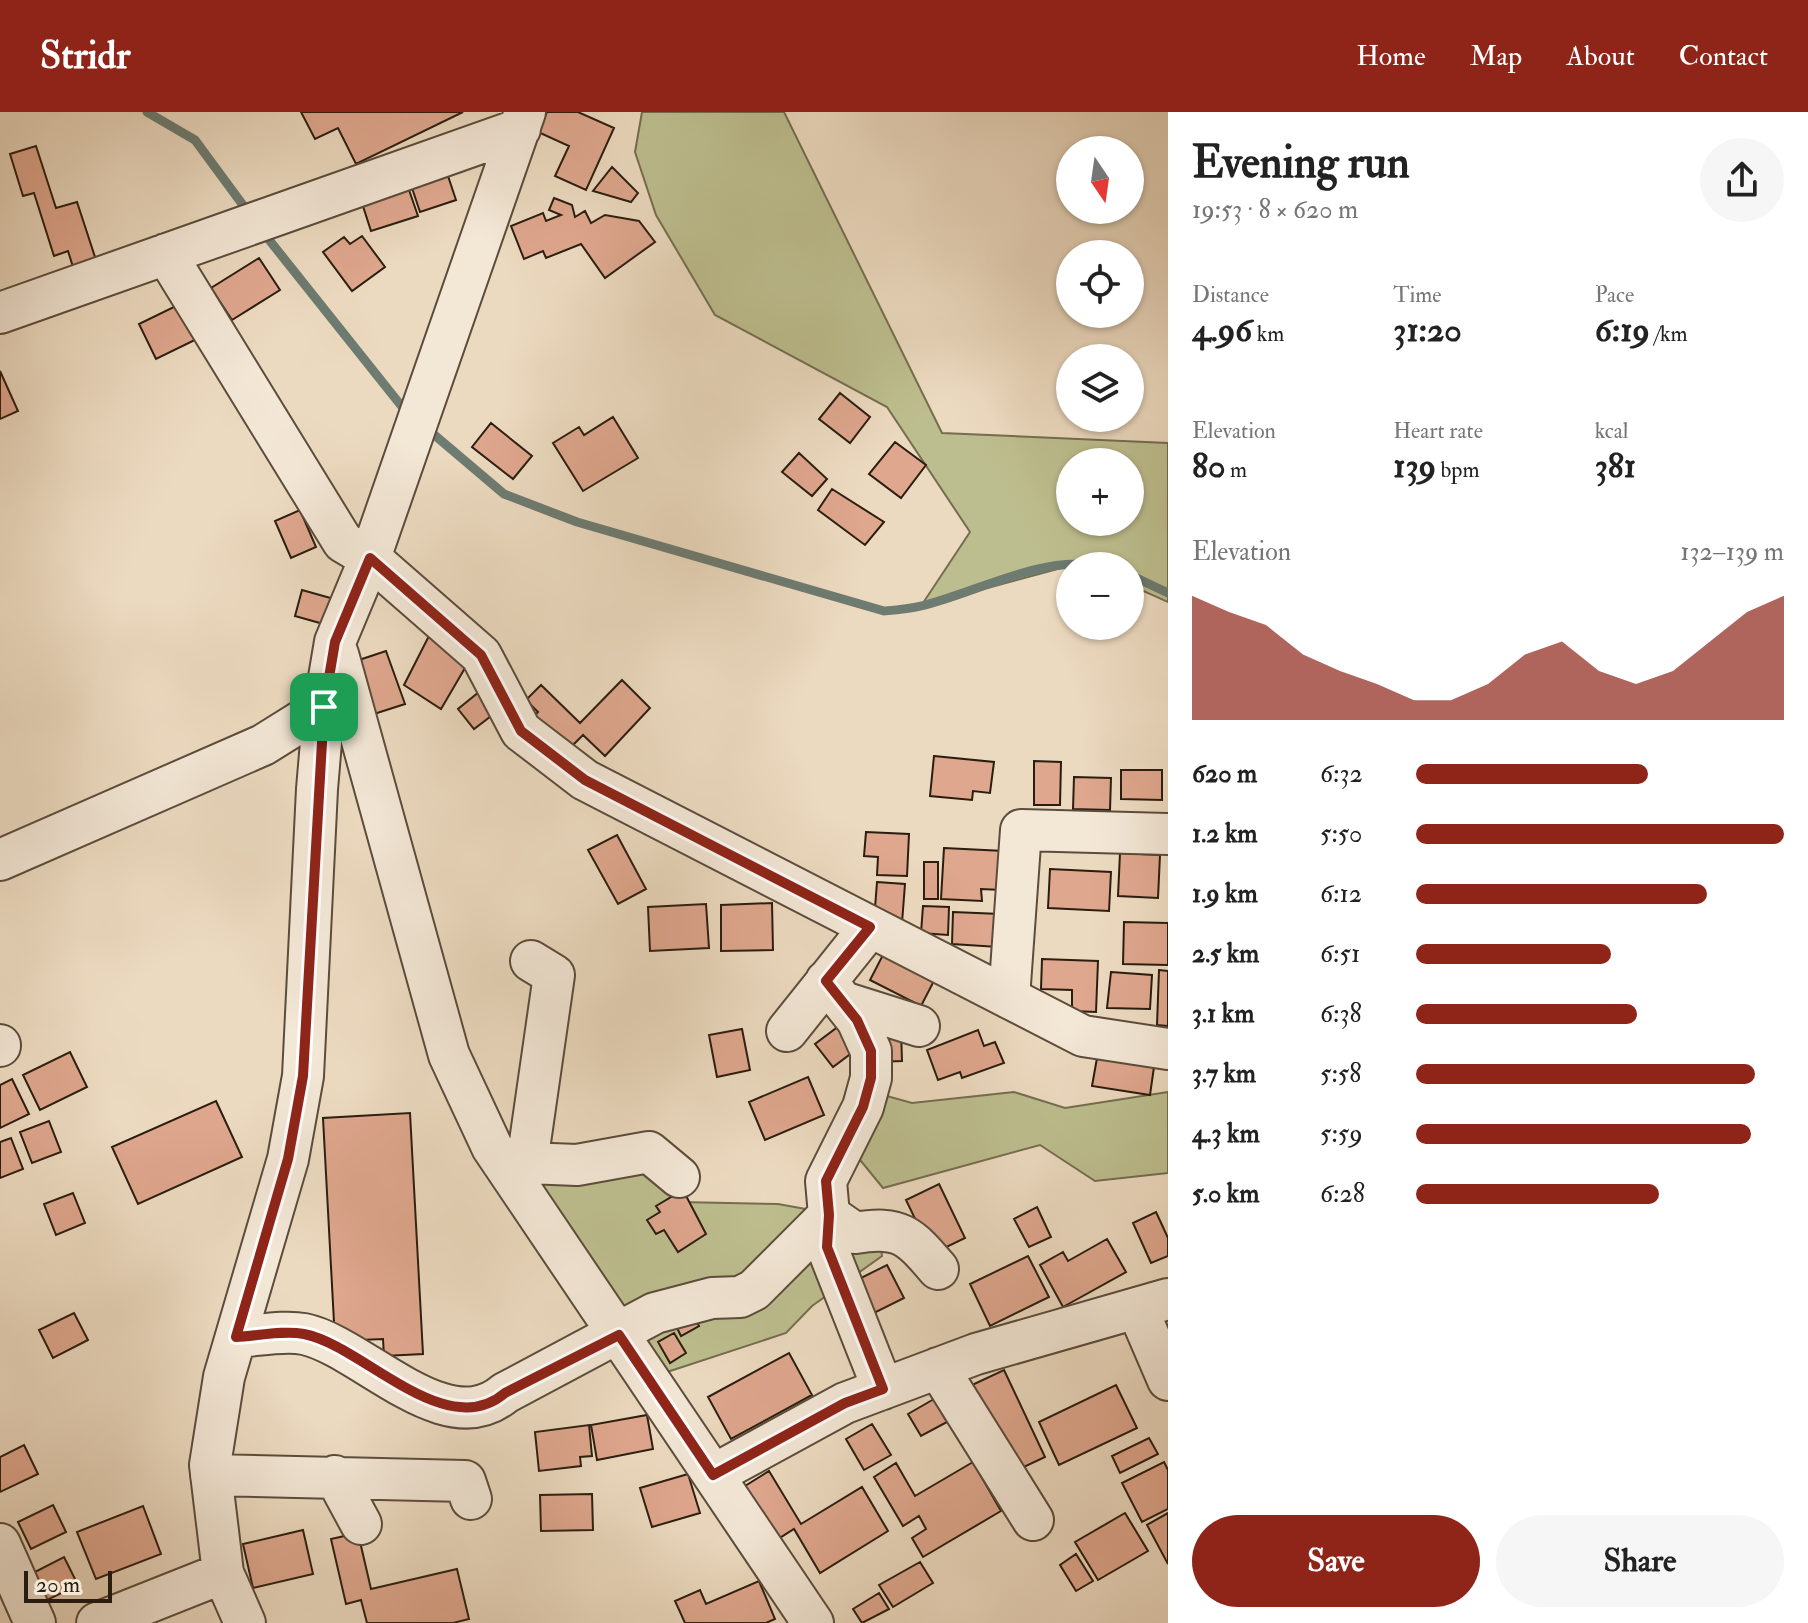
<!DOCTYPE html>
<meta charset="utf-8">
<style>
:root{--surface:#fff;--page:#f6f6f6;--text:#222;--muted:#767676;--accent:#8f2418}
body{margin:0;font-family:"IM FELL Double Pica",serif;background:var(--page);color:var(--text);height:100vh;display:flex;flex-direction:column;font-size:30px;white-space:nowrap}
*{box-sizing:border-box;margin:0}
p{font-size:26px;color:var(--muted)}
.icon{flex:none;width:44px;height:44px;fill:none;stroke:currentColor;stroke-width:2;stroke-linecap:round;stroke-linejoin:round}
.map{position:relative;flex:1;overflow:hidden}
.sheet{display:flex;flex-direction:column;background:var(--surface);width:640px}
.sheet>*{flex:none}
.needle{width:52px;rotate:167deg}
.controls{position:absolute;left:1056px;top:24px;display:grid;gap:16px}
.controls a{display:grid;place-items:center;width:88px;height:88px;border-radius:50%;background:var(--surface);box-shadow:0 2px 6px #0004;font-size:40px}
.scale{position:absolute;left:24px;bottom:20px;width:88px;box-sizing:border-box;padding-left:8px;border:4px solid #2b1d0f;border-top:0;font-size:22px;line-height:28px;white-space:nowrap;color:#2b1d0f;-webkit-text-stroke:6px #f3e7d6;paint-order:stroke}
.pin{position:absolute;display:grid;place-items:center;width:68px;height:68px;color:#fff;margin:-34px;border-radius:16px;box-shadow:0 4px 12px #0006}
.round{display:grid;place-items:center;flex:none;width:84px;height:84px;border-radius:42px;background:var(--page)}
.overview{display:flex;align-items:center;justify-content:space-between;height:136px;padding:0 24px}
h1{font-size:44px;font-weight:700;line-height:60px}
.figures{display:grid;grid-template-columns:repeat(3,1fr);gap:12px;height:136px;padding:8px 24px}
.figures div{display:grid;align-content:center}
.figures b{font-size:34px;font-weight:700}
.figures small{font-size:22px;font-weight:400}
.figures p{font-size:22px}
.chart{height:224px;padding:16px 24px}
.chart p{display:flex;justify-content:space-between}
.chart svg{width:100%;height:144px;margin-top:8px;fill:var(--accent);opacity:.7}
.primary-button{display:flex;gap:16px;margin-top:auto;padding:16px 24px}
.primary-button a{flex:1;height:92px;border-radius:48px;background:var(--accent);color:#fff;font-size:32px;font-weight:700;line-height:92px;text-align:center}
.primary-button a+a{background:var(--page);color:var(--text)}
ul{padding:0 24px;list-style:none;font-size:26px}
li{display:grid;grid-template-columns:128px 96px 1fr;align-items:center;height:60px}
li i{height:20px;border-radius:10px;background:var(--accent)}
header{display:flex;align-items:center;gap:48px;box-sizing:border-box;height:112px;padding:0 40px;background:var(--accent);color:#fff}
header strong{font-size:38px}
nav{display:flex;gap:44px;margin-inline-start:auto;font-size:28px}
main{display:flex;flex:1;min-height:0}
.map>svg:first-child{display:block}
.green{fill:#bdbe8f;stroke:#746e4f;stroke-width:2;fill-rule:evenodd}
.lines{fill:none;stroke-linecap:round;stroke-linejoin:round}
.stream{stroke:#6d7b71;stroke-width:9}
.building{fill:#dfa78e;stroke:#2b1d0f;stroke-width:2}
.minor-casing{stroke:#5b4c3b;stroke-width:44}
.minor{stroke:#f3e7d6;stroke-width:40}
.route-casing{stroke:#fff;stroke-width:16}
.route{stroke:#8f2418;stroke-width:10}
</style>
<header>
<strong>Stridr</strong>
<nav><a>Home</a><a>Map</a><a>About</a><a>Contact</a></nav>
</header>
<main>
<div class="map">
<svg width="1168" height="1511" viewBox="0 0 1168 1511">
<rect width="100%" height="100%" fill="#ecdac0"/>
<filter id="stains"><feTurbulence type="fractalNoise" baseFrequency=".0025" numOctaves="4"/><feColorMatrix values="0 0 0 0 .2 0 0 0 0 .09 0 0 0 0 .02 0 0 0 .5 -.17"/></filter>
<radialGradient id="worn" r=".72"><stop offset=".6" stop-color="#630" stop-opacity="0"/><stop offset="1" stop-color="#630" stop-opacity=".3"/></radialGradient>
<!-- green -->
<path class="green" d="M642 0H784L942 321 1168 331V490L1130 473V454L1080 451 921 494 970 420 887 295 715 203 656 103 635 40ZM1070 350H1130V410H1070Z
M858 976 912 991 1014 980 1065 996 1168 980V1061L1095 1069 1040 1033 883 1076 861 1049H827Z
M547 1033 645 1061 679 1090 778 1092 878 1110 882 1144 812 1194 786 1221 664 1261 507 1057Z"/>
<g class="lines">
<!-- stream -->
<path class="stream" d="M147 0 195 28 251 104
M262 119 407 301
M425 315 504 382 577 410 884 499C896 498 909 497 921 494 969 483 1045 443 1092 454
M1130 463 1168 481"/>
</g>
<!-- building -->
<path class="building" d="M301 0H463L356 52 338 16 315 27Z
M547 0H578L614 16 586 78 555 64 569 34 538 20Z
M36 34 56 96 77 90 96 148 73 155 68 139 54 144 34 81 23 84 10 42Z
M612 55 638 81 631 90 593 79Z
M447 61 456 88 420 100 411 73Z
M408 75 418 104 371 119 362 91Z
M554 86 572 93 575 105 585 99 591 111 605 103 639 109 655 130 605 166 581 132 546 146 543 139 524 147 511 114 543 101 546 109 561 103 549 98Z
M362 124 385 155 352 179 323 140 344 125 350 132Z
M259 146 280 178 232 208 211 176Z
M186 189 203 224 156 247 139 212Z
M0 259 18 299 0 307Z
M840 281 870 305 850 331 819 307Z
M613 305 638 346 583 379 553 331 579 315 584 323Z
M491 311 532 344 513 367 472 335Z
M895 330 926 353 901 386 869 362Z
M799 341 827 367 812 384 782 360Z
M832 377 884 410 865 433 818 398Z
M300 398 316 435 291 446 275 409Z
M302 478 334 487 327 513 295 504Z
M433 516 472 544 441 597 404 573Z
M386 539 405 592 374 602 356 549Z
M622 568 650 596 605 644 583 623 568 638 533 605 538 600 526 588 541 573 580 611Z
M479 580 495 601 474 617 458 597Z
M934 644 994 650 990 681 973 679 972 688 930 684Z
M1034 649 1061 650 1060 693H1034Z
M1121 658H1162V688L1121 687Z
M1074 665 1111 666 1110 698 1073 697Z
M866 720 909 722 907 764 877 763 878 745 864 744Z
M617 723 646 777 618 792 588 738Z
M944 736 1004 739 1002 778 981 777 982 789 941 787Z
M1120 741 1160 743 1158 786 1118 784Z
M924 750H938V787H924Z
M1050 757 1111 760 1109 799 1048 796Z
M877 770 905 772 902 811 874 809Z
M772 791 773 838 721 839V793Z
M706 792 709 836 650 839 648 795Z
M923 794 949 795 948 823 921 821Z
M953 800 1000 802 998 835 952 832Z
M1124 810 1168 811V853L1123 852Z
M885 839 936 865 921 894 870 868Z
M1042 847 1098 849 1096 900 1072 899V878L1041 877Z
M1159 858 1168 859V914L1157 913Z
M1111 860 1152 863 1150 897 1107 896Z
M839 914 857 937 833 955 815 932Z
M742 917 750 958 717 965 709 923Z
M901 918 902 949 875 950 874 919Z
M978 918 984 934 995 930 1004 951 962 966 960 960 938 968 927 938Z
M70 940 87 975 40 998 23 963Z
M1097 946 1154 955 1150 983 1092 974Z
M808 965 824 1003 765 1028 749 990Z
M12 967 29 1002 0 1016V973Z
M216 989 242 1045 138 1092 112 1035Z
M410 1001 423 1242 384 1244 383 1227 335 1229 323 1006Z
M49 1009 61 1040 32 1051 20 1020Z
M11 1026 23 1057 0 1066V1030Z
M939 1072 965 1126 932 1142 906 1088Z
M683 1078 706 1122 678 1140 664 1118 656 1122 647 1108 660 1100 656 1094Z
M73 1081 85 1111 56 1123 44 1092Z
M1037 1095 1051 1125 1029 1135 1014 1107Z
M1156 1100 1168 1126V1144L1151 1151 1133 1111Z
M1107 1127 1126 1160 1063 1195 1040 1153 1063 1140 1068 1149Z
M1028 1144 1049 1185 990 1214 970 1172Z
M887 1153 904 1186 866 1205 849 1172Z
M74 1201 88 1228 53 1246 39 1218Z
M692 1201 699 1214 681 1224 674 1210Z
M674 1221 686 1241 670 1251 658 1230Z
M789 1241 812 1283 731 1327 708 1285Z
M1004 1258 1045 1345 1013 1360 972 1273Z
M1116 1273 1137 1316 1059 1353 1039 1310Z
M934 1287 947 1310 921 1324 908 1302Z
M647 1303 653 1337 597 1348 591 1313Z
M872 1312 891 1343 864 1358 846 1327Z
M589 1313 592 1344 580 1345 581 1354 539 1359 535 1320Z
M1149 1326 1158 1342 1120 1361 1112 1344Z
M24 1333 38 1362 0 1380V1345Z
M973 1350 1001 1399 923 1445 912 1426 926 1417 919 1404 903 1414 874 1365 896 1351 915 1384Z
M1164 1350 1168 1358V1397L1142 1410 1122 1371Z
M769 1359 801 1412 862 1375 888 1419 820 1461 794 1417 778 1427 745 1374Z
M688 1362 700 1401 652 1415 640 1376Z
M592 1382 593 1418 541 1419 540 1383Z
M53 1393 66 1420 31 1437 18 1410Z
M143 1394 161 1442 96 1467 77 1420Z
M1125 1401 1148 1439 1098 1468 1075 1430Z
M1168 1401V1452L1147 1413Z
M303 1418 313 1462 253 1476 243 1432Z
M358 1421 371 1477 457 1457 469 1507 453 1511H367L361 1488 346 1492 331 1427Z
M1076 1442 1093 1469 1076 1479 1060 1453Z
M64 1445 78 1473 43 1490 29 1463Z
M920 1450 933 1471 893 1495 879 1473Z
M759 1469 775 1507 766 1511H685L675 1489 700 1478 706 1492Z
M879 1481 889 1497 862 1511 853 1497Z"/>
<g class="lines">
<!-- minor casing -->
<g class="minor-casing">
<path id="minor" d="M166 142 343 430 370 446 481 543 521 619 585 668 1083 924 1168 937
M0 201 520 17
M338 542 449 943 492 1035 813 1511
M0 748 263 633 324 595
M826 869 857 908 871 939V966L863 995 826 1069 829 1103 827 1135 883 1277
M1009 886 1021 718 1168 722
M843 890 919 914
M787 919 870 815
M0 934V933
M502 1050 577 1053 649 1040 679 1065
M527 1051 554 863 531 849
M1137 1196 1168 1268
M236 1225C257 1224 283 1218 304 1222 362 1234 446 1332 505 1281L655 1201 712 1186 740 1185 754 1178 829 1103 855 1121C900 1113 910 1124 938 1157
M938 1256 1033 1408
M211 1363 465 1369 471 1387
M713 1363 845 1291 976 1242 1168 1187
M335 1364 361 1412
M0 1432 35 1511
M97 1511 223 1461
M245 1511 223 1461 210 1353 224 1265 288 1047 303 964 317 677 324 595 335 530 370 446 525 0"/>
</g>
<!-- minor -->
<use href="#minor" class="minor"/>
</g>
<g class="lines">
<!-- route casing -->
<g class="route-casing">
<path id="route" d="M370 446 481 543 521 619 585 668 870 815 826 869 857 908 871 939V966L863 995 826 1069 829 1103 827 1135 883 1277 845 1291 713 1363 619 1223 505 1281C446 1332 362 1233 304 1222 283 1218 257 1224 236 1225L288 1047 303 964 324 595 335 530Z"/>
</g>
<!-- route -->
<use href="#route" class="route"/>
</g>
<rect width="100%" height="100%" filter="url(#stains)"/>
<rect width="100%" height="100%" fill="url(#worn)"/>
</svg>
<div class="controls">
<a><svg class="needle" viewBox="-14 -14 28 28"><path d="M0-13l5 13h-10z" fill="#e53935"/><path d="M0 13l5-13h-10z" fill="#767676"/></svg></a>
<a><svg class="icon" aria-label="locate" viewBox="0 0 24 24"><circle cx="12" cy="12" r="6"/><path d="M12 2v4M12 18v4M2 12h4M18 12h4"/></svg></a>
<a><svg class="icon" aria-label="layers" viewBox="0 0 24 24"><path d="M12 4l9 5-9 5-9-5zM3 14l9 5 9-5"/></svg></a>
<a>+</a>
<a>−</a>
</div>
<div class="scale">20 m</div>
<div class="pin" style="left:324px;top:595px;background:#1e9e55"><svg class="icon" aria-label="arrive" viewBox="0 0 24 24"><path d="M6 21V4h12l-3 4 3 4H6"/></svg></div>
</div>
<section class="sheet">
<div class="overview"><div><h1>Evening run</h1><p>19:53 · 8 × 620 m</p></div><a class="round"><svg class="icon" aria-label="share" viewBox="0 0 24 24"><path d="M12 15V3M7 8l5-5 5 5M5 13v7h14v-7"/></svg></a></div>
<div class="figures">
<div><p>Distance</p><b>4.96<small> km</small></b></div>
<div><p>Time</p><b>31:20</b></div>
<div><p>Pace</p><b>6:19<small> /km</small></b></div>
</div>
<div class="figures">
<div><p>Elevation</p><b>80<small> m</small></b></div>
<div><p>Heart rate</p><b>139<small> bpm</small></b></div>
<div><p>kcal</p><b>381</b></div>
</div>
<div class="chart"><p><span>Elevation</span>132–139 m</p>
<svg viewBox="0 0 160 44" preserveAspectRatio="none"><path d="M0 44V6L10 11L20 15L30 24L40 29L50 33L60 38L70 38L80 33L90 24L100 20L110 29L120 33L130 29L140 20L150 11L160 6V44z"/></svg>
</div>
<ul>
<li><b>620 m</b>6:32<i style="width:63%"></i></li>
<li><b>1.2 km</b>5:50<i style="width:100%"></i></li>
<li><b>1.9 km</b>6:12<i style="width:79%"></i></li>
<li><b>2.5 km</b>6:51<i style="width:53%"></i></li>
<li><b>3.1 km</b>6:38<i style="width:60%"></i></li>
<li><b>3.7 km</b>5:58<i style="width:92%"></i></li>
<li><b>4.3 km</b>5:59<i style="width:91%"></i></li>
<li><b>5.0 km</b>6:28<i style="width:66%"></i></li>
</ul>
<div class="primary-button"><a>Save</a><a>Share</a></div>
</section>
</main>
